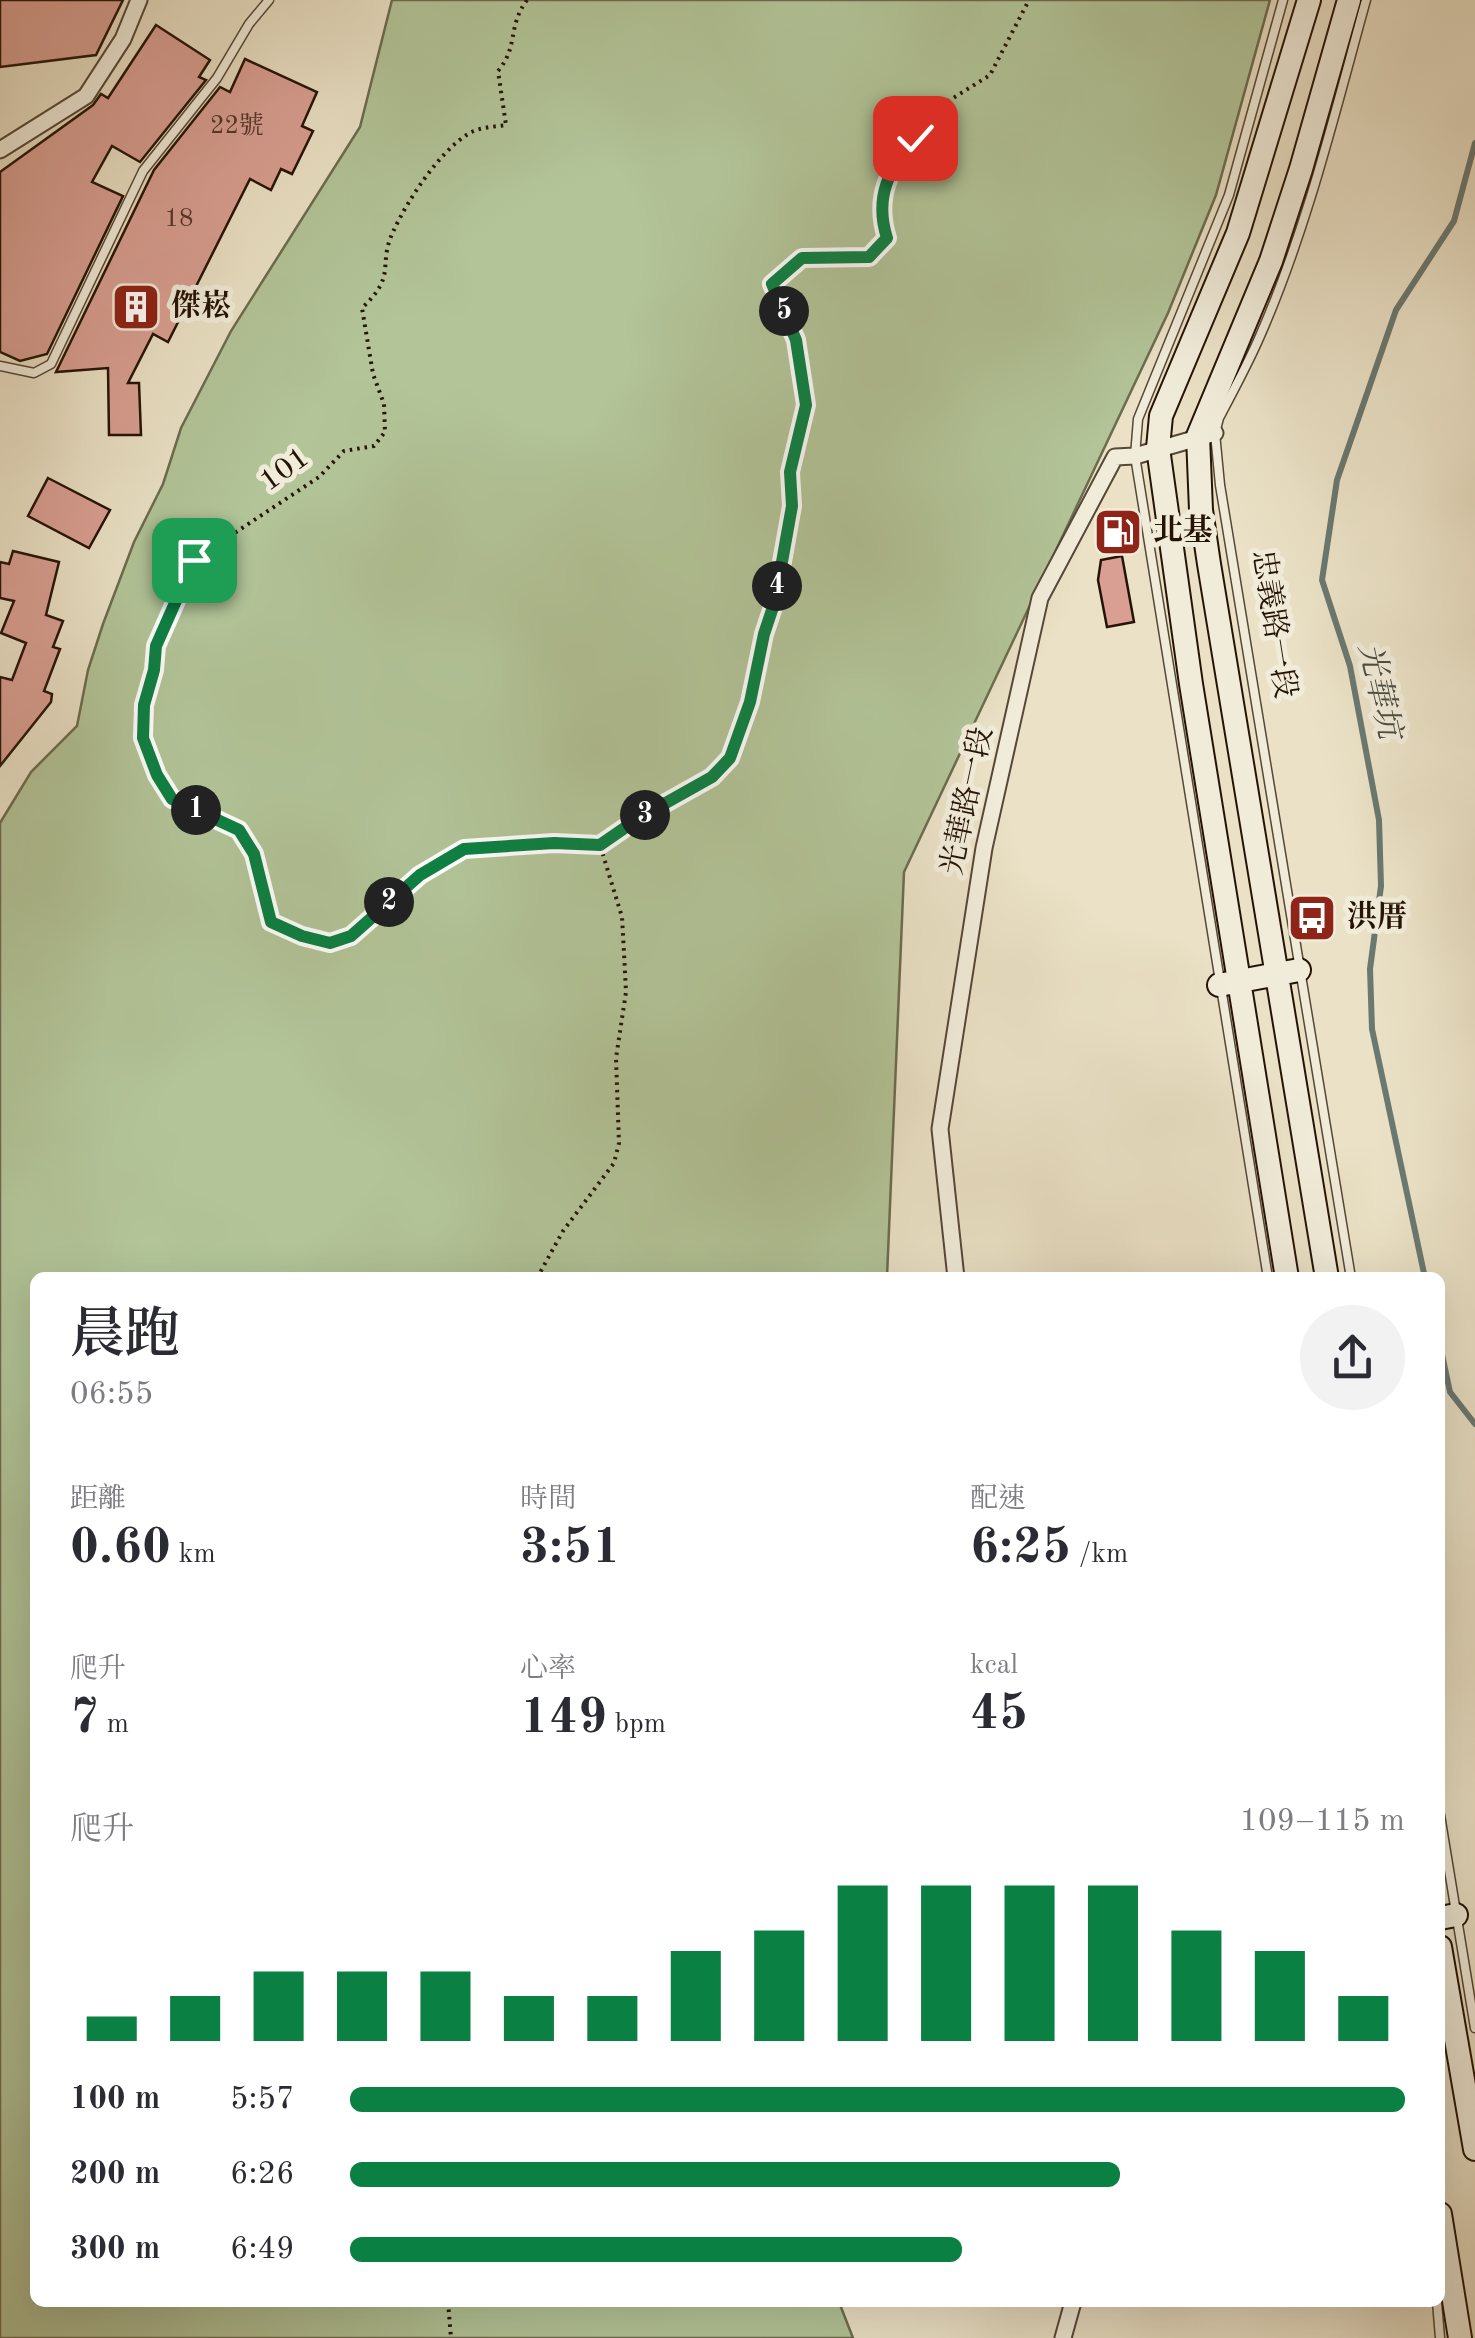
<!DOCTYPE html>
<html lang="zh-TW">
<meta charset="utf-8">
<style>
:root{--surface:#fff;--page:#f2f2f3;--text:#2b2b33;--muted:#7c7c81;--accent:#0b8043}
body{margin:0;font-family:"Old Standard TT","Noto Serif TC",serif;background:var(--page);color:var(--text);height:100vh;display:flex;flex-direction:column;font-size:38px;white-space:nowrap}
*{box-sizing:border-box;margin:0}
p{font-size:32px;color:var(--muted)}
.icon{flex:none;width:55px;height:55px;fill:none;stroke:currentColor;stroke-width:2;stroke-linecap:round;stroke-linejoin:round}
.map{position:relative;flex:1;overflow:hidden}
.panel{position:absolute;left:30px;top:1272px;width:1415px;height:1035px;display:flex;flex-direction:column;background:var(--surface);border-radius:15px;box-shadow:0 10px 40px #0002}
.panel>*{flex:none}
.pin{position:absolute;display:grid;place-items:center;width:85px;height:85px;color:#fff;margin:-42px;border-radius:20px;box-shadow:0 5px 15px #0006}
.km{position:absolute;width:50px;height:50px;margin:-25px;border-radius:50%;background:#222;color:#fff;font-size:28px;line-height:50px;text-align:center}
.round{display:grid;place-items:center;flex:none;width:105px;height:105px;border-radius:52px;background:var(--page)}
.headline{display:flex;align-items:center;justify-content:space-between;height:170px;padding:0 40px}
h1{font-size:55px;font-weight:600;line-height:75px}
.metrics{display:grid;grid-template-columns:repeat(3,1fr);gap:15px;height:170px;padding:10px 40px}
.metrics div{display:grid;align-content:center}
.metrics b{font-size:50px;font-weight:600}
.metrics small{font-size:28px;font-weight:400}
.metrics p{font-size:28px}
.chart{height:280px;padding:20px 40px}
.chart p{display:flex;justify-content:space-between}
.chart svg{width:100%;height:180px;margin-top:10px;stroke:var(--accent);stroke-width:6}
ul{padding:0 40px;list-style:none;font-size:32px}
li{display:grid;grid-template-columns:160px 120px 1fr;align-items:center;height:75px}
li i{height:25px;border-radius:12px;background:var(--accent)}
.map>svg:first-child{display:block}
.green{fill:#b2c498;stroke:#6c6c4f;stroke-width:2.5}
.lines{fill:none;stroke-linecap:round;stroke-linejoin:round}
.stream{stroke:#6a7971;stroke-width:6}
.building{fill:#d99f93;stroke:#251406;stroke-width:2.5}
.service-casing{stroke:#564736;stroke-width:11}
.minor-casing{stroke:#564736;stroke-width:19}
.secondary-casing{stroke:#251406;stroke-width:26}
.path{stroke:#251406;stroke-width:4;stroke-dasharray:2.5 5;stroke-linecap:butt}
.service{stroke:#f1ecda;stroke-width:8}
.minor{stroke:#f1ecda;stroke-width:15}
.secondary{stroke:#f1ecda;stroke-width:22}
.route-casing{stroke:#fff;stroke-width:20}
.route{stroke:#0b8043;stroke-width:12}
.labels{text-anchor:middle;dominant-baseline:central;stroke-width:10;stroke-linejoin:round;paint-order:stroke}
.number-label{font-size:25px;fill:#523729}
.poi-label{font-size:30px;font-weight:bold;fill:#251406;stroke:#f1ecda;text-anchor:start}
.street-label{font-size:30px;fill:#251406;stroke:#f1ecda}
.water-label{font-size:32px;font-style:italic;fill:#4d4f45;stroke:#f1ecda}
</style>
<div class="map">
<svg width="1475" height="2338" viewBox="0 0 1475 2338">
<rect width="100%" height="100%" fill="#eae1c6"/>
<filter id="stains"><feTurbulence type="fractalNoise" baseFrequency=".002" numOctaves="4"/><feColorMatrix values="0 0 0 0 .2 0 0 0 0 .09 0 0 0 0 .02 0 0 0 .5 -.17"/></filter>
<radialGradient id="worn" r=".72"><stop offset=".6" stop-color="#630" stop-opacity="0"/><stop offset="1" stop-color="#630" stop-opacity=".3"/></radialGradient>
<!-- green -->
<path class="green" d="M392 0H1270L1216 195 1168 313 904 872 887 1277 35 1278V2302H839L853 2338H0V823L31 772 77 726 88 670 103 624 134 542 163 484 181 428 231 331 360 127Z"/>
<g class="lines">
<!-- stream -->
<path class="stream" d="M1425 1278 1372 1029 1370 969 1381 886 1379 820 1350 666 1322 580 1337 480 1396 310 1454 221 1475 143
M1440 1345 1450 1392 1475 1424"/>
</g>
<!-- building -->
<path class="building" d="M0 0H123L96 55 0 67Z
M156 25 210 60 199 77 206 80 140 162 112 146 92 182 123 196 47 354 20 361 0 352V172L93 105 101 94 108 98Z
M245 59 317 92 302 126 313 131 292 174 281 169 271 190 250 179 168 342 153 334 128 383H139L141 435H109L108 368 56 372 154 170 220 87 230 92Z
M48 478 110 510 89 548 28 516Z
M13 551 59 562 46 615 63 621 53 647 60 649 44 691 52 694 51 702 0 766V677L12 680 26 643 1 633 14 601 0 598V562L9 564Z
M1122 556 1134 622 1107 627 1098 580 1101 560Z"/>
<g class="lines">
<!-- service casing -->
<g class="service-casing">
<path id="service" d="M0 366 34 373 51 364 143 171 217 78 249 24 269 0
M1268 1278 1135 456 1138 419 1229 195 1283 0
M1351 1278 1220 485 1215 433 1219 418C1233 391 1248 364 1260 336 1307 229 1335 112 1366 0
M1440 1815 1475 2028
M1437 2302 1440 2338"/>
</g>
<!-- minor casing -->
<g class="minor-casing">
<path id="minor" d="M0 150 86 96 123 39 139 0
M956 1278 940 1129 984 848 1040 598 1115 457 1135 456 1215 433
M1063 2338 1073 2302"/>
</g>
<!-- secondary casing -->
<g class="secondary-casing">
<path id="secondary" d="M1219 985 1299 970
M1287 1278 1191 684 1158 448 1161 416 1238 233 1309 0
M1327 1278 1209 564 1201 510 1198 436 1271 261 1301 169 1349 0
M1440 1918 1456 1915
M1440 1947 1475 2149
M1440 2214 1460 2338"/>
</g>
<!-- path -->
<path class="path" d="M527 0C507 27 519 46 498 71L506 125C493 127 479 127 468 134 439 152 407 201 393 232 377 266 398 274 362 308L373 374 384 404 385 432 374 446 344 451 319 477 194 560 156 646 154 671 144 705 143 738 157 775 173 799 239 830 253 854 271 922C288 930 310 943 329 943 359 942 421 866 460 851 484 841 569 842 597 845
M537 1278 563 1231 614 1163 619 1143 616 1058 626 992 624 953 622 917 600 845 639 818 712 777 730 758 750 701 764 635 775 601 783 540 792 506 791 471 806 405 796 340 772 284 802 258 869 257 887 238 880 216 891 166 931 112 990 75 1029 0
M448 2302 451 2338"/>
<!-- service -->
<use href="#service" class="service"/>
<!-- minor -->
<use href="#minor" class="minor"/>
<!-- secondary -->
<use href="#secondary" class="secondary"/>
</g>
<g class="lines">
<!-- route casing -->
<g class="route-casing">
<path id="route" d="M194 560 156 646 154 670 144 705 143 738 157 775 172 799 239 830 254 854 271 922 302 936 330 943 351 936 420 875 464 849 554 843 600 845 639 818 712 777 730 758 750 702 764 634 775 601 792 506 790 472 806 405 796 340 772 284 802 258 869 257 887 238C874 197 889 169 915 138"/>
</g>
<!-- route -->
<use href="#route" class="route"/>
</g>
<!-- icons -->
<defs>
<g id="building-square" transform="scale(2.5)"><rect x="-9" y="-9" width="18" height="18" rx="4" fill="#8f2418" stroke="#f1ecda"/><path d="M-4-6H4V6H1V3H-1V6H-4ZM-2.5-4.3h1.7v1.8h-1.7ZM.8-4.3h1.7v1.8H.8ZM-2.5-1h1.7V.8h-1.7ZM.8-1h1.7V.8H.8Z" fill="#fff"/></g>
<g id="fuel-square" transform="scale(2.5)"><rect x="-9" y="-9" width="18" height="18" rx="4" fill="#8f2418" stroke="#f1ecda"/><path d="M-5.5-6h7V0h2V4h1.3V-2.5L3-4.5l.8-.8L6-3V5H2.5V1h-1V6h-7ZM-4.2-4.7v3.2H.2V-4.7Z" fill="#fff"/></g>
<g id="bus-square" transform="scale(2.5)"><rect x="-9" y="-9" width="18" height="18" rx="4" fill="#8f2418" stroke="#f1ecda"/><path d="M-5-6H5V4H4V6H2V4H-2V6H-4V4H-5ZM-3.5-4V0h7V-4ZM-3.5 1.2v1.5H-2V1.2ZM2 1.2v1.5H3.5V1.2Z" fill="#fff"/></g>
</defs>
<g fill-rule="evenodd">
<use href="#building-square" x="136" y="307"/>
<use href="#fuel-square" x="1118" y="532"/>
<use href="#bus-square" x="1312" y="918"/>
</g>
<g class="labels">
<!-- number labels -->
<g class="number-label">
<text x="237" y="126">22號</text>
<text x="179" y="219">18</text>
</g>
<!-- poi labels -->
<g class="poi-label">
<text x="171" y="307">傑崧</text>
<text x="1153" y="532">北基</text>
<text x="1347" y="918">洪厝</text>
</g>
<!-- street labels -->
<g class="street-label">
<text transform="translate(285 470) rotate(-36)">101</text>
<text transform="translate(1273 624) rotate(81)">忠義路一段</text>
<text transform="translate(968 801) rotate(-78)">光華路一段</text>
</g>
<!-- water labels -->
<g class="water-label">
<text transform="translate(1378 691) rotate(77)">光華坑</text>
</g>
</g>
<rect width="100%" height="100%" filter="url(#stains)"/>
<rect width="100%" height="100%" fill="url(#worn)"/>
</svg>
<div class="pin" style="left:194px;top:560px;background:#1e9e55"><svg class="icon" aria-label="arrive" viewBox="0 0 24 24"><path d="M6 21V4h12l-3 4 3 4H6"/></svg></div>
<div class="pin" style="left:915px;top:138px;background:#d93025"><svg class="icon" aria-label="check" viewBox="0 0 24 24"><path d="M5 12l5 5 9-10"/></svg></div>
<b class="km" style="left:196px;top:810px">1</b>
<b class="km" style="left:389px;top:902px">2</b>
<b class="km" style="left:645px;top:815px">3</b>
<b class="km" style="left:777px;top:586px">4</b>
<b class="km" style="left:784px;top:311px">5</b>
<section class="panel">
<div class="headline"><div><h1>晨跑</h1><p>06:55</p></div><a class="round"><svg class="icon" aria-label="share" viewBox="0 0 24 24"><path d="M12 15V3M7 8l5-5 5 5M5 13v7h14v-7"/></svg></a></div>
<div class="metrics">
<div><p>距離</p><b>0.60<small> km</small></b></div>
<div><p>時間</p><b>3:51</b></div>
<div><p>配速</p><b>6:25<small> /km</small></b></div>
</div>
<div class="metrics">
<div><p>爬升</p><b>7<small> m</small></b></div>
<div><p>心率</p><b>149<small> bpm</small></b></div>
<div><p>kcal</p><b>45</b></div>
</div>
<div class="chart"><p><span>爬升</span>109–115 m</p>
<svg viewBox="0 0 160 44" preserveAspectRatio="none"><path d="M5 44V38M15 44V33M25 44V27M35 44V27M45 44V27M55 44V33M65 44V33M75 44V22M85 44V17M95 44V6M105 44V6M115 44V6M125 44V6M135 44V17M145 44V22M155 44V33"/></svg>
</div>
<ul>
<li><b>100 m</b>5:57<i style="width:100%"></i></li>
<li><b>200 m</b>6:26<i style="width:73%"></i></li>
<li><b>300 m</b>6:49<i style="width:58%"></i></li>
</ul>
</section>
</div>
